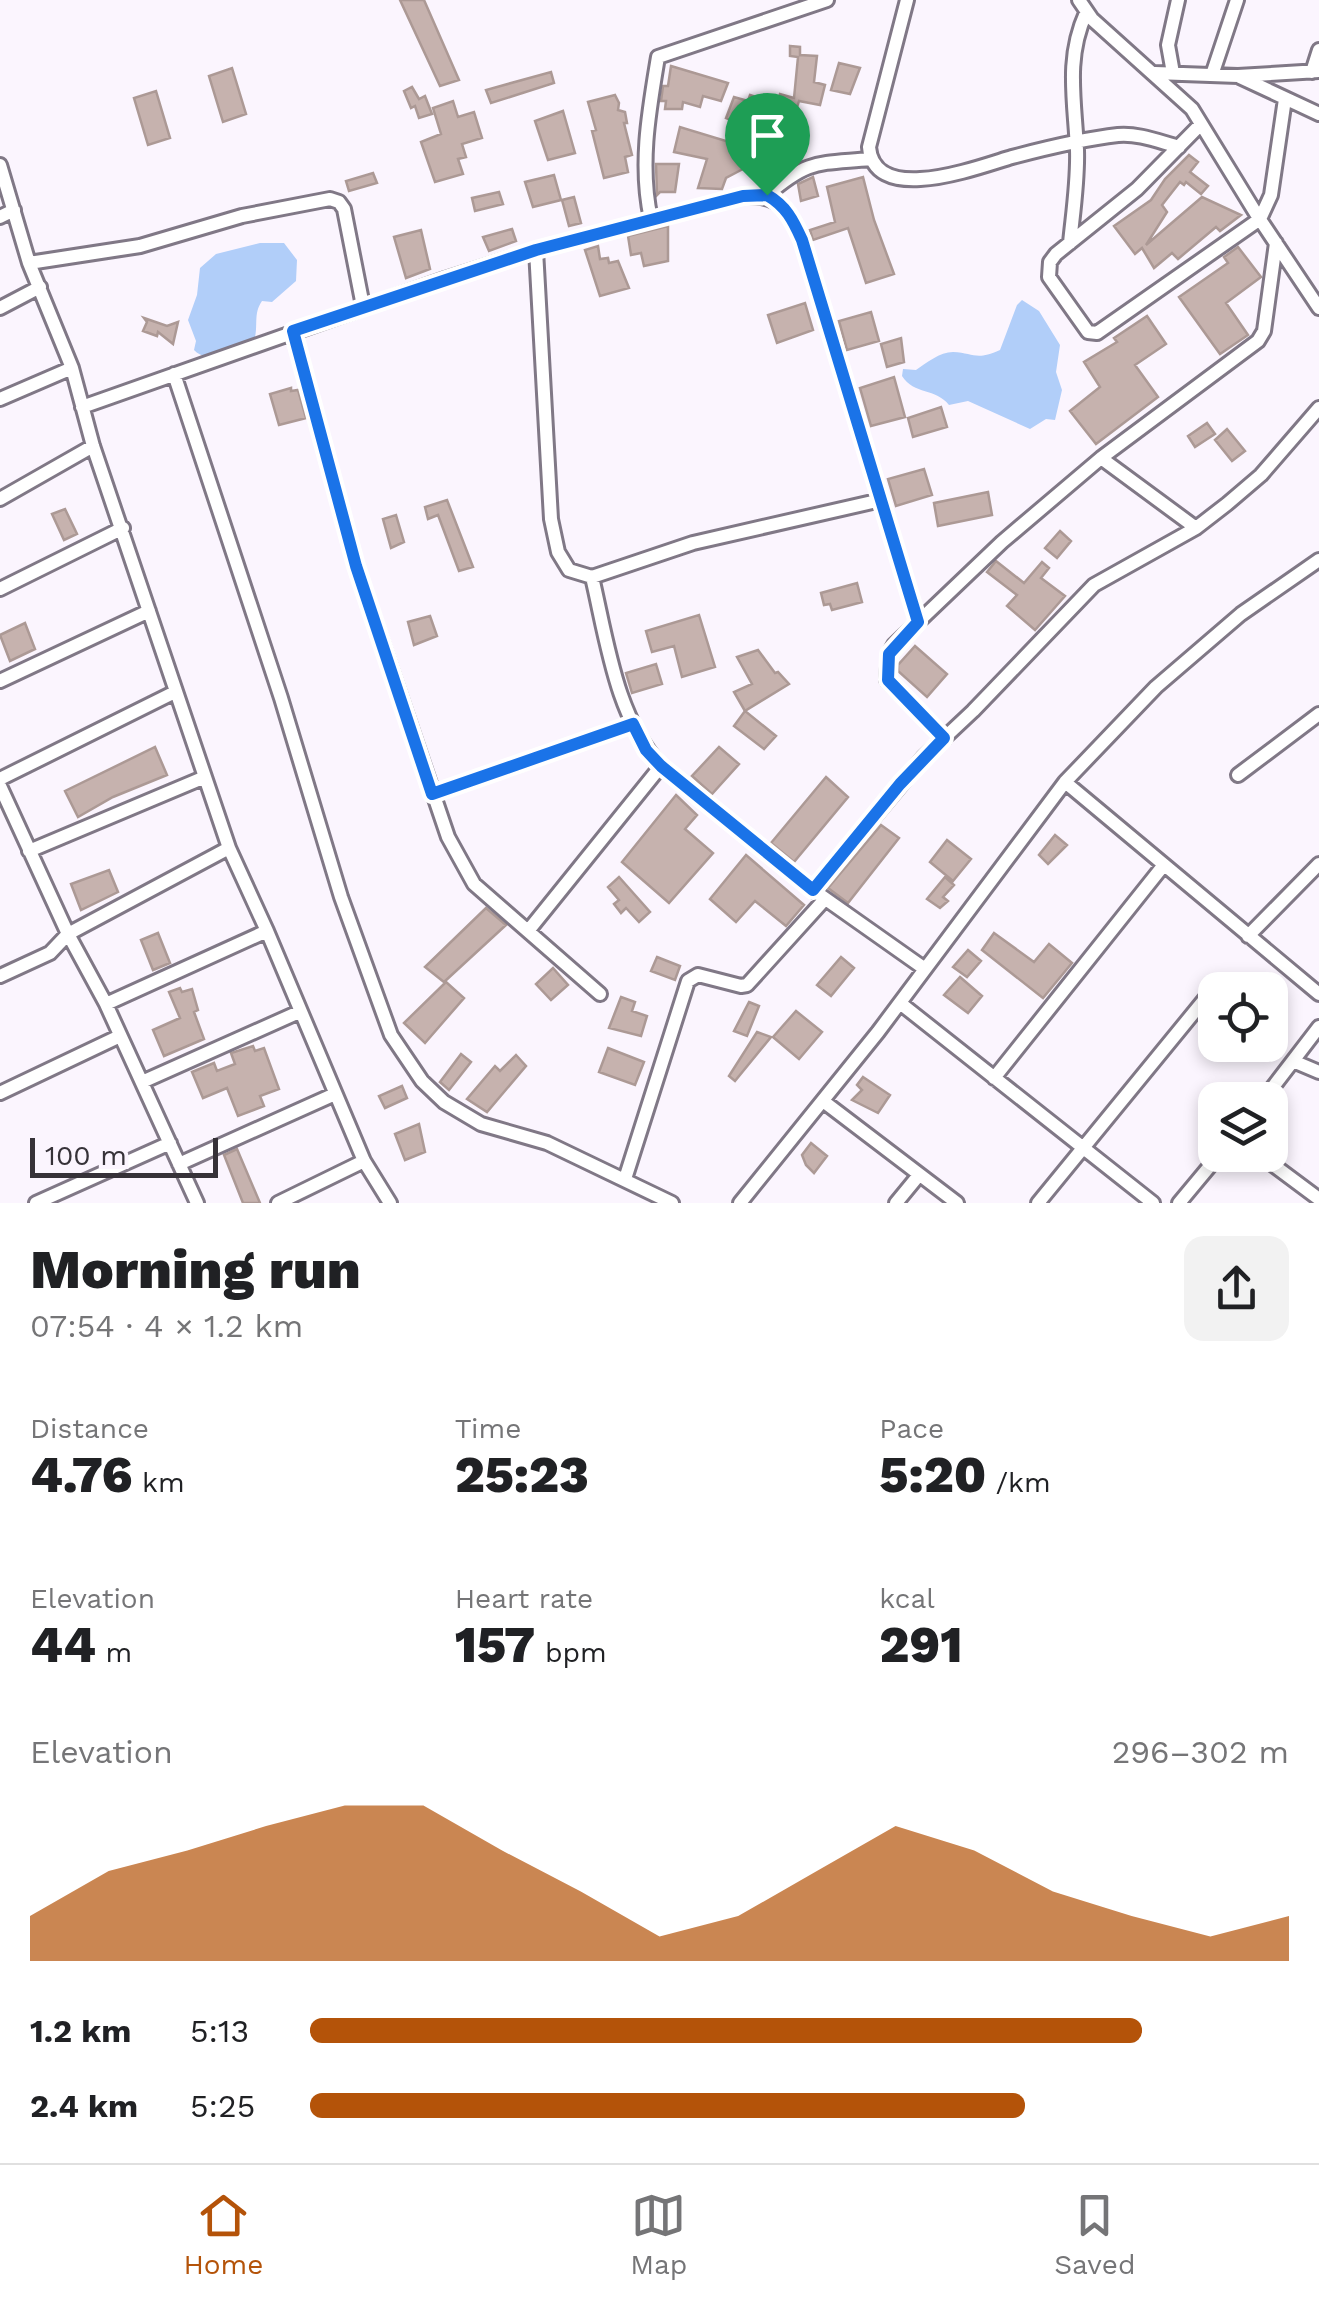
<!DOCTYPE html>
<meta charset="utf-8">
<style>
:root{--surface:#fff;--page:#f2f2f2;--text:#202124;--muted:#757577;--line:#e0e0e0;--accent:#b45309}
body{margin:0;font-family:"Work Sans",sans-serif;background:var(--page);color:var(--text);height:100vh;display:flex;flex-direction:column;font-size:38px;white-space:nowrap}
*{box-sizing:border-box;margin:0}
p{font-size:32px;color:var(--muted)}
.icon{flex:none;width:55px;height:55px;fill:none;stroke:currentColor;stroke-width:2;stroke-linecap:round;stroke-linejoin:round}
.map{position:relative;height:1203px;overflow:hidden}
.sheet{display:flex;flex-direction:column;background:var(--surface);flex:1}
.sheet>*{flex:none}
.buttons{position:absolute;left:1198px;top:972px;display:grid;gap:20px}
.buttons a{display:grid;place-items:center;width:90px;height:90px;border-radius:20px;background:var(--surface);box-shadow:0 5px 15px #0003;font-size:50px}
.scale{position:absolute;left:30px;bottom:25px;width:188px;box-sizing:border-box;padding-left:10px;border:5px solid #363238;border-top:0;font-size:28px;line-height:35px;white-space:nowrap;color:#363238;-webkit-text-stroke:8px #fbf5fe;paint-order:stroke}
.pin{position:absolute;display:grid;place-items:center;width:85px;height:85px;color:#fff;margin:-102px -42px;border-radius:50% 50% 50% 0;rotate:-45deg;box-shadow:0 0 10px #0007}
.pin .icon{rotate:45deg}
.round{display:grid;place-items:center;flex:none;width:105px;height:105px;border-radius:20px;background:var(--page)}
.headline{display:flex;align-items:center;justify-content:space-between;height:170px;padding:0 30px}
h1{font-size:55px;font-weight:800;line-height:75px}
.figures{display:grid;grid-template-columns:repeat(3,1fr);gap:15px;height:170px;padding:10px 30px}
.figures div{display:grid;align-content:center}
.figures b{font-size:50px;font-weight:800}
.figures small{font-size:28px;font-weight:400}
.figures p{font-size:28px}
.chart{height:280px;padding:20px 30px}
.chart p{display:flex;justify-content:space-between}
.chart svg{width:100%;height:180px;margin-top:10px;fill:var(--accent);opacity:.7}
ul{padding:0 30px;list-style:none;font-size:32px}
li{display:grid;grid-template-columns:160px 120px 1fr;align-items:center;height:75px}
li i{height:25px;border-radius:12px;background:var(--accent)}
.menu{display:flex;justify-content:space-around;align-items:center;height:140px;border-top:2px solid var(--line);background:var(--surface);font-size:28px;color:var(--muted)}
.menu a{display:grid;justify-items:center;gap:5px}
.menu .active{color:var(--accent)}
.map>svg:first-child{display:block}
.water{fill:#b1cef9}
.building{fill:#c6b2ae;stroke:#ac9995;stroke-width:2.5}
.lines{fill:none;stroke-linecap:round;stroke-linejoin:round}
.minor-casing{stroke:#807886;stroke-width:18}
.minor{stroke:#fff;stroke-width:12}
.route-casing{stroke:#fff;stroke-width:20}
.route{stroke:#1a73e8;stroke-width:12}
</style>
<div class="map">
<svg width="1319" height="1203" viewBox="0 0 1319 1203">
<rect width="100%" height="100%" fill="#fbf5fe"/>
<!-- water -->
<path class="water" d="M260 243H284L297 260 296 281 272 302 262 301C250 318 264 333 246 357 228 358 207 363 194 350L196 341 188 320 197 295 200 268 216 254Z
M1022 300 1039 311 1060 345 1056 372 1062 390 1055 420 1046 419 1030 429 968 401 949 405C936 388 914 395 902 376L903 369 916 370C926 363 940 352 953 352 974 353 976 361 1000 350L1017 305Z"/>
<!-- building -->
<path class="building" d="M400 0H424L459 80 440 86Z
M790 46 800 47V55L817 56 814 82 825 85 820 105 799 101 794 117 787 114 780 128 772 126 780 94 794 98 798 57 790 56Z
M839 63 860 68 850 94 831 90Z
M671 66 728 83 721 101 703 96 700 107 683 102 682 109H665L666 101H661L663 86H668Z
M232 68 246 114 223 122 209 76Z
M551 72 554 83 491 103 486 90Z
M412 87 419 99 425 96 432 114 419 118 415 106 411 108 404 91Z
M156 91 170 138 148 145 134 98Z
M615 95 619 103 618 110 625 112 627 123H624L632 155 625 157 628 172 604 178 592 131 596 130 588 102Z
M750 95 759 98 757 105 763 107 758 122 755 121 752 127 748 125 739 147 749 151 743 169 726 178 722 189 698 188 707 159 674 152 680 127 729 142 736 122 726 118 734 97 748 101Z
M453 101 458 117 474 112 482 138 462 144 466 157 458 159 463 174 435 182 421 142 441 134 433 108Z
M563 111 575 153 548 160 535 121Z
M1189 155 1198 162 1190 172 1208 186 1201 194 1186 182 1184 185 1180 182 1162 205 1167 212 1146 245 1202 197 1241 215 1220 231 1216 227 1178 259 1172 253 1154 268 1142 248 1135 254 1114 226 1151 200 1165 179Z
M656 164H679L675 192H660L657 195Z
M373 173 377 183 349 191 346 181Z
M554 175 561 200 533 207 525 182Z
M813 177 818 196 801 201 798 184Z
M863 177 874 220 894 274 866 283 848 228 813 240 810 230 835 222 827 187Z
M499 192 503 204 475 211 472 198Z
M574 197 581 223 569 226 562 200Z
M668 226V261L644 266 641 253 631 255 628 236Z
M512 229 516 241 489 251 483 237Z
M421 230 430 269 406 278 394 237Z
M598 246 600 259 608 258 609 263 618 261 629 288 600 296 585 250Z
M1238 247 1261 277 1226 303 1248 335 1220 354 1179 297 1228 263 1224 257Z
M805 303 813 330 777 343 768 315Z
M871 312 879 341 847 350 839 321Z
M1147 316 1166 344 1135 365 1158 397 1096 444 1070 411 1100 387 1084 362 1117 342 1114 338Z
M144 318 167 326 178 322 173 344 158 332 157 336 143 331 147 322Z
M901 338 904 362 887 367 881 344Z
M894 377 905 417 871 426 860 388Z
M291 388V391L298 390 306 418 279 425 270 394Z
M941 407 947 427 913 437 908 418Z
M1207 423 1215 434 1195 447 1188 436Z
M1227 429 1245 451 1232 461 1215 440Z
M924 469 932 495 896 506 888 479Z
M988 492 992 515 938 526 934 503Z
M447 500 473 567 459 571 438 515 428 519 425 507Z
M65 509 77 534 64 540 52 514Z
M396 515 404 542 391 548 383 519Z
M1060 531 1071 541 1057 558 1045 548Z
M996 561 1024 583 1042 562 1049 568 1041 578 1065 596 1035 630 1007 606 1017 595 987 572Z
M857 583 862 602 832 610 830 604 824 605 821 593Z
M699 615 715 667 682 677 674 646 652 652 646 631Z
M430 616 437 636 414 645 408 622Z
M25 623 35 649 10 661 0 635Z
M915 646 947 674 927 697 898 671V665Z
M758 650 775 673 778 672 789 684 745 711 776 736 764 749 734 726 745 711 734 692 752 684 737 657Z
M656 664 662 684 632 693 626 673Z
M155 747 167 775 113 797 78 817 65 791Z
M719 747 739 764 712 794 692 776Z
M826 777 848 797 794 862 771 843Z
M676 795 697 815 685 829 713 853 669 903 622 862Z
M881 825 899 838 848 903 828 888Z
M1055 835 1067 845 1048 864 1039 855Z
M947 840 971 859 953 881 930 862Z
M746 855 804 905 786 926 755 901 736 922 710 899Z
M109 870 118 892 81 910 71 884Z
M619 877 650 912 639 922 626 908 621 913 614 904 619 900 608 887Z
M945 877 954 885 943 897 948 901 940 908 927 899Z
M486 908 506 925 444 982 425 967Z
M158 933 170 963 153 970 141 940Z
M994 933 1034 962 1049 944 1072 963 1043 998 982 950Z
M968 950 981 961 967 977 953 967Z
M657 957 680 966 675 980 651 971Z
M841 957 854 968 831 996 817 985Z
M553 968 568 985 551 1000 536 984Z
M960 977 982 996 968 1013 944 995Z
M446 982 464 998 425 1043 404 1023Z
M180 988 182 992 192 989 198 1010 194 1012 204 1039 164 1056 153 1030 180 1018 169 992Z
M621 997 635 1002 632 1011 647 1016 641 1036 609 1028Z
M749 1002 759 1006 747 1036 734 1031Z
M796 1011 822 1032 799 1059 773 1037Z
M757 1032 771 1037 735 1081 729 1076Z
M253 1046 255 1051 264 1048 279 1089 260 1096 264 1106 238 1116 227 1088 203 1098 192 1072 214 1063 217 1071 235 1064 231 1053Z
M608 1048 644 1062 635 1085 599 1072Z
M461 1054 471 1062 449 1090 440 1082Z
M516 1055 526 1066 487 1112 467 1099 495 1066 500 1071Z
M863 1077 890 1095 878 1113 852 1100 862 1090 857 1085Z
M402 1086 407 1098 385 1108 379 1096Z
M419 1124 425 1152 405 1160 395 1134Z
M811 1143 827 1156 814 1173 806 1165 802 1155Z
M237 1149 260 1203H243L224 1155Z"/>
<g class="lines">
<!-- minor casing -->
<g class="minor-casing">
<path id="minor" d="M907 0 869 147C874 207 978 167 1012 157 1046 148 1082 139 1118 135 1138 133 1160 142 1179 147
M1079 0 1092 19 1192 109 1257 215 1319 308
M1312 72 1319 50
M1155 73 1238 76 1319 71
M1173 73 1168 45 1178 0
M1212 75 1237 0
M1240 77 1319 114
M1201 124 1137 189 1056 254 1050 262 1049 277 1088 332 1097 333 1260 219 1271 195 1285 99
M0 165 29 263 72 368 93 446 229 848 267 931 364 1161 390 1203
M767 195C809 159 817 164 870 159
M0 217 14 210
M651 219C639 165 649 111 658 57L827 0
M1070 243C1073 213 1078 181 1077 150 1075 102 1065 59 1086 13
M536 250 551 519 558 552 569 570 592 577 693 543 881 500
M29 263 140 246 242 216 330 199 339 202 344 209 363 306
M0 308 40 287
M293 331 356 566 448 837 474 884 600 994
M174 374 281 698 341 897 391 1035 422 1081 444 1102 481 1124 547 1143 672 1203
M0 399 72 368
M82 407 445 279 536 250 743 196C781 195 787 208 802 240L918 622
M1101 458 1196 528
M0 499 93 446
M592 577C607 641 616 717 661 766L813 890 925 969
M0 589 123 528
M0 681 149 611
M945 738 887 680 889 654 894 645 1002 542 1101 458 1258 341 1264 331 1276 243
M1238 775 1319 714
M0 779 175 692
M1065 782 1319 994
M0 786 68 934 106 1004 197 1203
M433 794 633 724
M29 851 205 777
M813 890 924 757 973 711 1094 585 1196 528 1227 504 1261 475 1319 408
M528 931 661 766
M1248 936 1319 864
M0 976 50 953 68 934 229 848
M900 1003 1153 1203
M106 1004 267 931
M1293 1061 1319 1072
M994 1078 1163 866
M142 1082 299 1012
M0 1093 120 1036
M1263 1100 1319 1027
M823 1101 957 1203
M1260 1155 1319 1199
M179 1164 335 1094
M625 1179 688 981 698 975 741 986 747 985 825 899
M36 1203 170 1143
M278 1203 364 1161
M740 1203 878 1032 1065 782 1156 687 1241 614 1319 560
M896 1203 919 1175
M1038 1203 1209 994
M1179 1203 1219 1155"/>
</g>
<!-- minor -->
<use href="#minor" class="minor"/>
</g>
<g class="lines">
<!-- route casing -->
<g class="route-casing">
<path id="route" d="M767 195C786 206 793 220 802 240L918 622 889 654 888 680 944 738 900 784 813 890 661 766 646 750 633 724 432 794 356 566 293 331 536 250 743 196Z"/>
</g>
<!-- route -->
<use href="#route" class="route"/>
</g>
</svg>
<div class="buttons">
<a><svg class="icon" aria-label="locate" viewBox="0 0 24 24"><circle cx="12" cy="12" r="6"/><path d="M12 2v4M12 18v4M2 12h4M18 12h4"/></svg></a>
<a><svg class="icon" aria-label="layers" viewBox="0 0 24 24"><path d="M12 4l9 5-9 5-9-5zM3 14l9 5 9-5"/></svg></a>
</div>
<div class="scale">100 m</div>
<div class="pin" style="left:767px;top:195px;background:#1e9e55"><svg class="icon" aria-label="arrive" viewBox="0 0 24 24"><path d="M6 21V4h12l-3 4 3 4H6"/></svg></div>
</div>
<section class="sheet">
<div class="headline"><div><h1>Morning run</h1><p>07:54 · 4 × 1.2 km</p></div><a class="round"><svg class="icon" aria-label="share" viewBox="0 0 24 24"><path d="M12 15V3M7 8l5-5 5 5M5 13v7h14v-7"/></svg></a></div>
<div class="figures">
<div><p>Distance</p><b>4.76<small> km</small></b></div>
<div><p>Time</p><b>25:23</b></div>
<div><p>Pace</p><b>5:20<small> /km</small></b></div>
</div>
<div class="figures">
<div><p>Elevation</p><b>44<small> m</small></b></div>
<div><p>Heart rate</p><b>157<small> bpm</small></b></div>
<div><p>kcal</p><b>291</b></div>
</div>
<div class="chart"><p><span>Elevation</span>296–302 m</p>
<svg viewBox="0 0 160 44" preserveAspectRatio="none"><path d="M0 44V33L10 22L20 17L30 11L40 6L50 6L60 17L70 27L80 38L90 33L100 22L110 11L120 17L130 27L140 33L150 38L160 33V44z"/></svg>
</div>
<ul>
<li><b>1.2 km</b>5:13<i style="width:85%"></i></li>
<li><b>2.4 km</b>5:25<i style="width:73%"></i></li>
</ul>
</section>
<nav class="menu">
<a class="active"><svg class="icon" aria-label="home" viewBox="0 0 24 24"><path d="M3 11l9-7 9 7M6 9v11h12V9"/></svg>Home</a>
<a><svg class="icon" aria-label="map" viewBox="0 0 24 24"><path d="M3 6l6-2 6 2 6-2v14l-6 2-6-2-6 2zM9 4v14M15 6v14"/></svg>Map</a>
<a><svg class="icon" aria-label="saved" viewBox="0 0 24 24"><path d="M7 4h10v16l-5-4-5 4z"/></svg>Saved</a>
</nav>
